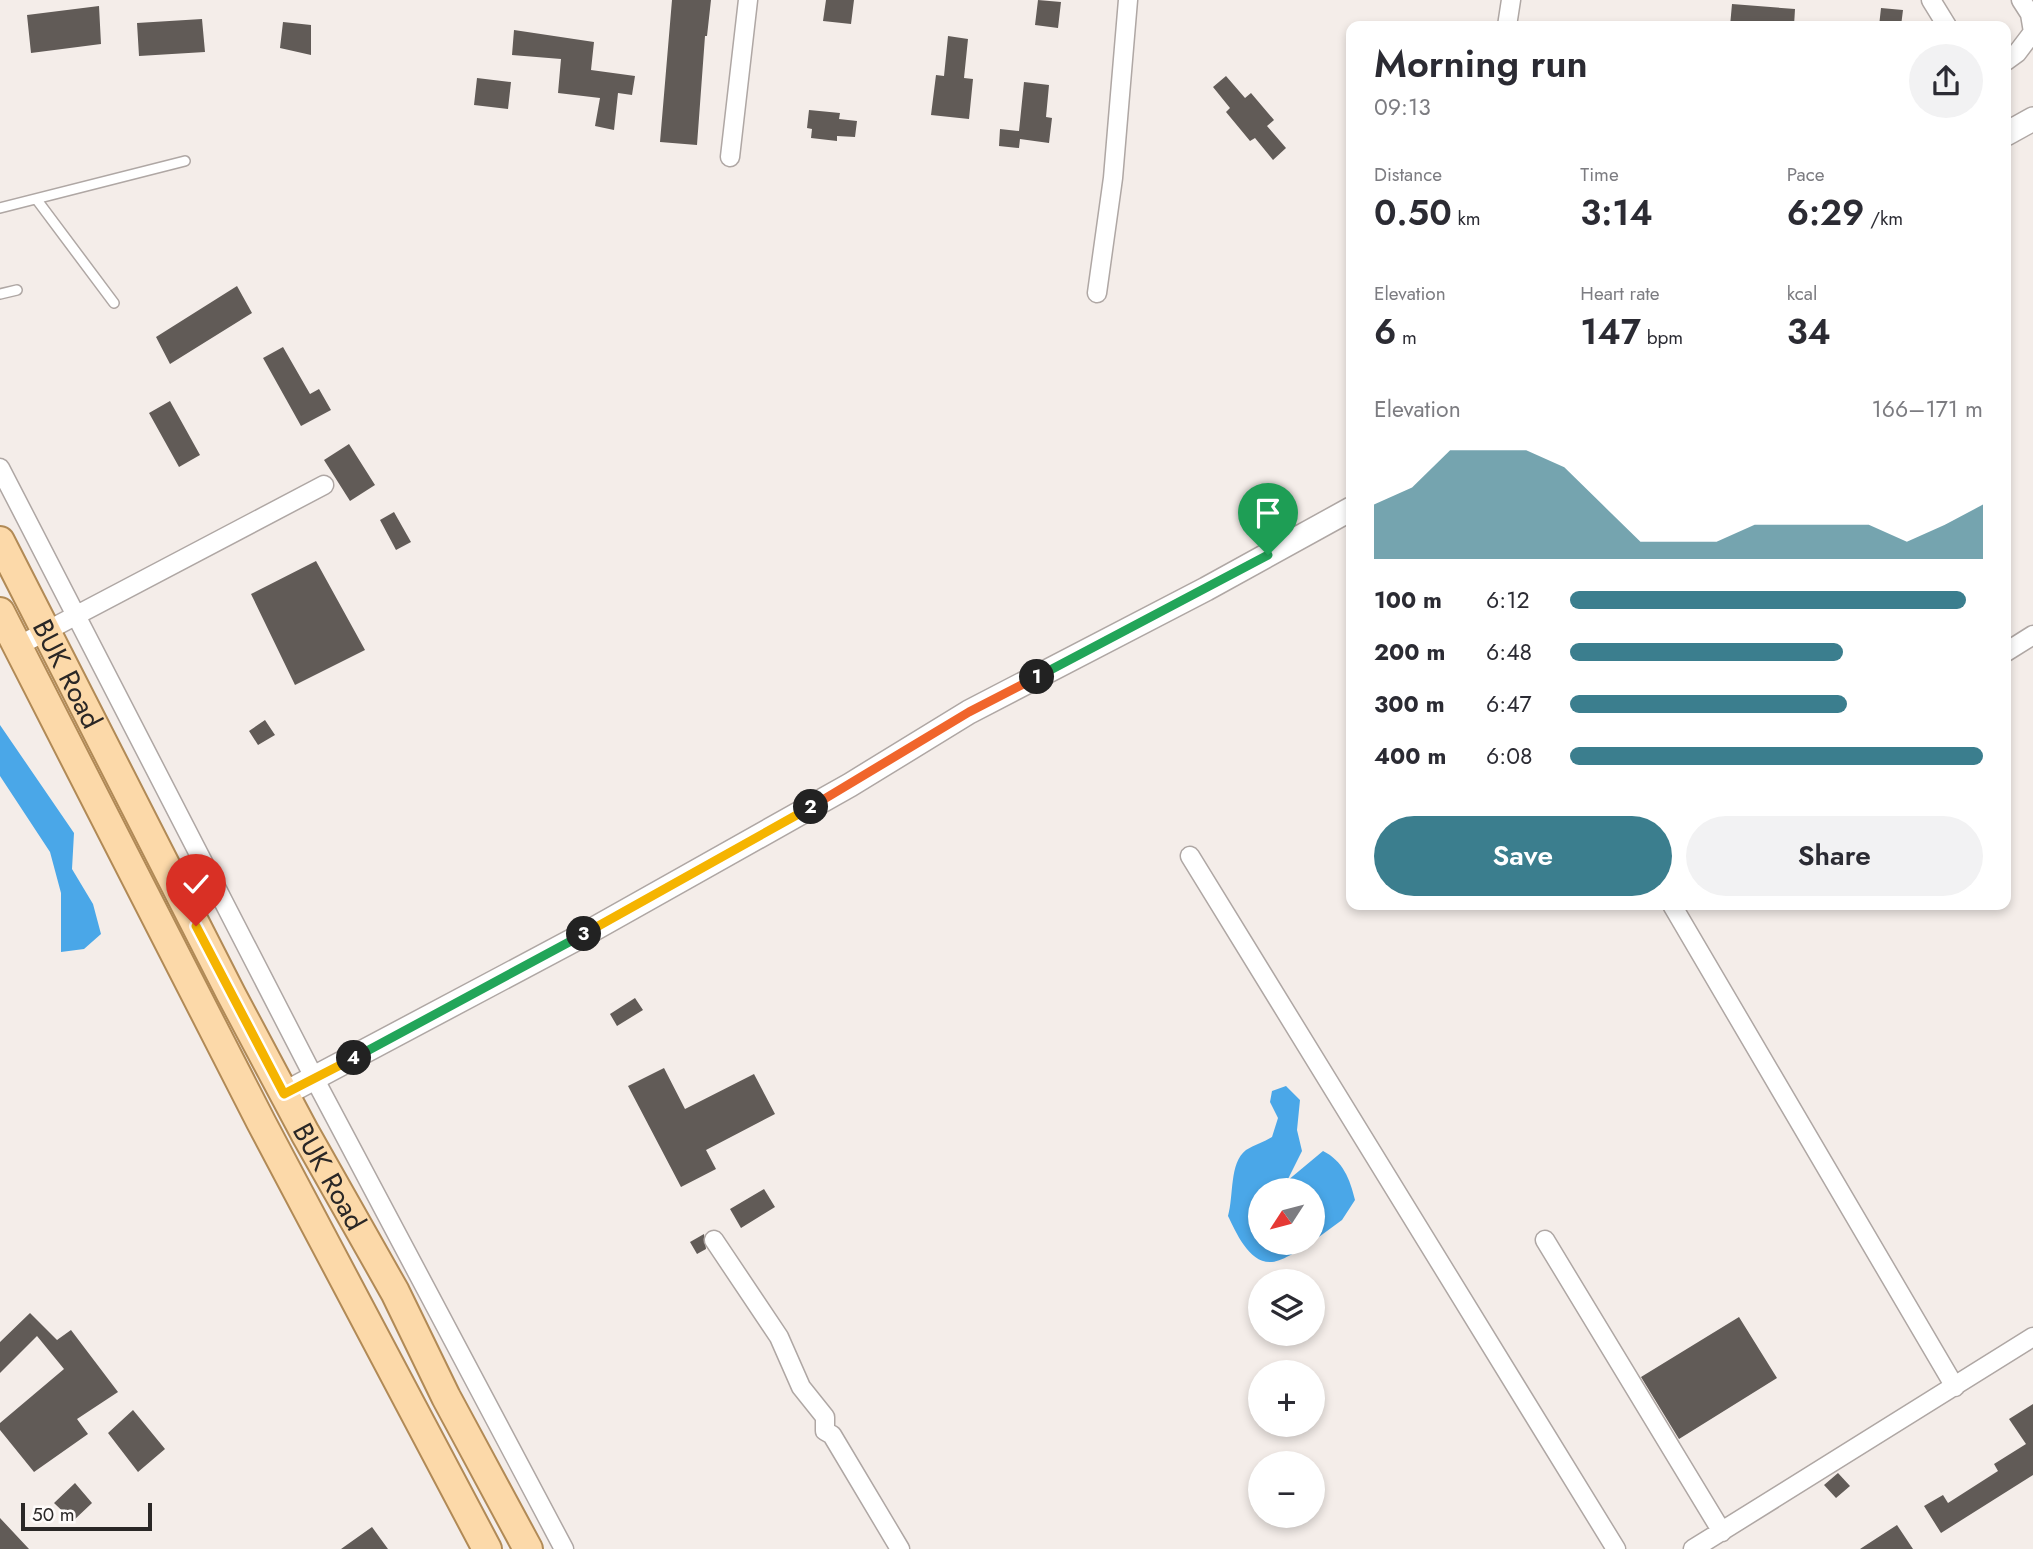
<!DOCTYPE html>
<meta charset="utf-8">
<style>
:root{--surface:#fff;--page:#f2f2f3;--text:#2b2b33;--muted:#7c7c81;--accent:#3b7e8e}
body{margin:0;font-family:Jost,sans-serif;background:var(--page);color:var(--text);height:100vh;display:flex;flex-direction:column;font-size:26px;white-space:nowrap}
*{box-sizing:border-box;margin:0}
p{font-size:23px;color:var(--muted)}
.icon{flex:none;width:38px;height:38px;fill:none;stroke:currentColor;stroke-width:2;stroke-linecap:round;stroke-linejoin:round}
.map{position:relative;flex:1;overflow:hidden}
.details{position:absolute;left:1346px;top:21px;width:665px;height:889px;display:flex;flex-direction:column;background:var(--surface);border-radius:14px;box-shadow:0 4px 10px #0003}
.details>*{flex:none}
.needle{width:46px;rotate:234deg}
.buttons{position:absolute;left:1248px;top:1178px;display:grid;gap:14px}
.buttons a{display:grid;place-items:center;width:77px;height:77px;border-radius:50%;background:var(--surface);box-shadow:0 4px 10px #0003;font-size:35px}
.scale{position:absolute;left:21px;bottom:18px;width:131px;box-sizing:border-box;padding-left:7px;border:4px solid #2a2726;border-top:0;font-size:19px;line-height:24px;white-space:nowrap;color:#2a2726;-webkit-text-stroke:5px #fefbfa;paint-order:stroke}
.pin{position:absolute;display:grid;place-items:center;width:60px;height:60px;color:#fff;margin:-72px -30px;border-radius:50% 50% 50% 0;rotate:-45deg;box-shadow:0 0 7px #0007}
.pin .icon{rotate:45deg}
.km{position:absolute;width:35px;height:35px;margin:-18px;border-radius:50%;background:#222;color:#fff;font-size:19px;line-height:35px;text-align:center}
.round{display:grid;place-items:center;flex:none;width:74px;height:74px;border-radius:37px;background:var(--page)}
.summary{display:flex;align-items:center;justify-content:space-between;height:119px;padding:0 28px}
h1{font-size:38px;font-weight:600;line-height:52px}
.metrics{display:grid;grid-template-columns:repeat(3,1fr);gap:10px;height:119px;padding:7px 28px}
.metrics div{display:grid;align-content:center}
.metrics b{font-size:35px;font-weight:600}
.metrics small{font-size:19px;font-weight:400}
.metrics p{font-size:19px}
.chart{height:196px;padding:14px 28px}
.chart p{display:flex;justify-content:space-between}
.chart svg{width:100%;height:126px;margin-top:7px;fill:var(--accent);opacity:.7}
.button{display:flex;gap:14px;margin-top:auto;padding:14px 28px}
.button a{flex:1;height:80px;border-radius:42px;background:var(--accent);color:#fff;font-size:28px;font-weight:600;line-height:80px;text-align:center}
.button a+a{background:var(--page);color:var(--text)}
ul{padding:0 28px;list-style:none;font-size:23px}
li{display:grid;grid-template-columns:112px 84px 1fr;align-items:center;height:52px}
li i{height:18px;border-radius:9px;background:var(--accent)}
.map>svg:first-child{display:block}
.water{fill:#4aa7e8}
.building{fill:#615b57}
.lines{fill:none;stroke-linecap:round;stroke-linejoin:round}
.service-casing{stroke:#afa7a4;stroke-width:12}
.minor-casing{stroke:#afa7a4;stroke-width:21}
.tertiary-casing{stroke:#afa7a4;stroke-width:26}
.primary-casing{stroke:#b18a56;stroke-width:32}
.service{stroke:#fff;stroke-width:9}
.minor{stroke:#fff;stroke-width:18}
.tertiary{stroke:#fff;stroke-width:23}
.primary{stroke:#fcd9a9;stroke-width:28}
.split-1-casing{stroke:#fff;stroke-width:14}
.split-2-casing{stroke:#fff;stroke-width:14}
.split-3-casing{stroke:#fff;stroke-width:14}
.split-4-casing{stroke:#fff;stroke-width:14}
.split-5-casing{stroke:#fff;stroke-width:14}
.split-1{stroke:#22a559;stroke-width:9}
.split-2{stroke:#f0652b;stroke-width:9}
.split-3{stroke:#f5b400;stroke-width:9}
.split-4{stroke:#22a559;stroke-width:9}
.split-5{stroke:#f5b400;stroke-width:9}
.labels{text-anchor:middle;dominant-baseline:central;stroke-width:7;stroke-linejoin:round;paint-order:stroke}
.street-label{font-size:28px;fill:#2a2726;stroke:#fefbfa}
</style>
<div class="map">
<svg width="2033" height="1549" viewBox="0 0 2033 1549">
<rect width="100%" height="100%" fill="#f4ede9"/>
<!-- water -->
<path class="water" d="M0 725 74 833 72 869 93 904 101 934 84 949 61 952V893L50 852 0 776Z
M1286 1086 1300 1100 1297 1130 1302 1151 1287 1181 1323 1151C1343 1161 1350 1179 1355 1200L1342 1220 1312 1242V1190H1260V1242H1312C1301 1248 1284 1261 1272 1262 1249 1264 1236 1232 1228 1216 1234 1196 1229 1163 1246 1150 1254 1145 1264 1142 1272 1137L1278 1118 1270 1102 1272 1091Z"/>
<!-- building -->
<path class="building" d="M672 0H711L707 36H705L697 145 660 142Z
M826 0H854L851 24 823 21Z
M1038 0 1061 2 1058 28 1035 25Z
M1732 4 1795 9 1794 26H1730Z
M99 6 101 44 31 53 27 15Z
M1881 8 1903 10 1901 26H1879Z
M202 19 205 52 139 56 137 23Z
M283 22 311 25V55L280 48Z
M514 30 594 42 591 70 635 76 632 95 618 93 614 130 595 126 600 98 558 93 561 59 512 55Z
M948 36 968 39 964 78 973 79 969 119 931 115 936 75 944 76Z
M1226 76 1245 98 1251 93 1274 120 1267 126 1286 148 1273 160 1255 138 1250 141 1226 112 1230 108 1213 87Z
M477 78 511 82 508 109 474 105Z
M1024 82 1049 85 1046 117 1052 118 1049 143 1020 139 1019 148 999 146 1000 129 1019 131Z
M809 110 840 113 839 119 857 121 855 137 837 136V141L811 138 812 129 807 128Z
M237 286 252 313 170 364 156 337Z
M283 347 310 394 319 389 331 410 301 426 263 358Z
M170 401 200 455 179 467 149 413Z
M349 444 375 485 350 501 324 460Z
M394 512 411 542 396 550 380 520Z
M316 561 365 650 295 685 251 594Z
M265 720 275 735 258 745 249 731Z
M635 998 643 1010 617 1026 610 1014Z
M664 1068 685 1109 754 1074 775 1114 706 1150 716 1169 681 1187 628 1086Z
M764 1189 775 1207 741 1228 730 1209Z
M704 1234 706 1249 697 1254 690 1242Z
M30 1313 57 1340 71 1330 118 1392 77 1419 88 1434 34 1472 0 1430V1423L64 1369 37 1336 0 1373V1342Z
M1739 1317 1777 1378 1679 1439 1641 1377Z
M2033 1404V1475L1941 1533 1924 1506 1943 1495 1948 1503 1998 1471 1994 1464 2026 1444 2009 1419Z
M133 1410 165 1449 138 1472 108 1433Z
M1838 1473 1850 1486 1836 1498 1824 1485Z
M75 1483 92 1503 73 1521 54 1503Z
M0 1518 29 1549H0Z
M1897 1525 1913 1549H1860Z
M372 1527 388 1549H341Z"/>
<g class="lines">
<!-- service casing -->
<g class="service-casing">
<path id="service" d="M37 200 114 303
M0 208 185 161
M0 294 17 290"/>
</g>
<!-- minor casing -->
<g class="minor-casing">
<path id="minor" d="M1931 0 1947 26
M1507 26 1511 0
M2006 61 2017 53 2033 32 2030 14 2021 0
M730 157 748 0
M1097 293 1113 178 1128 0
M0 468 321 1091 564 1549
M18 646 324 485
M2006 652 2033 635
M1190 856 1616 1549
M1672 905 1955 1387
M714 1240 779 1337 801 1387 825 1417V1431L832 1435 900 1549
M1545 1240 1722 1532
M1693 1549 2033 1337"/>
</g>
<!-- tertiary casing -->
<g class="tertiary-casing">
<path id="tertiary" d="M2006 134 2033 119
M284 1094 585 934 850 785 969 712 1206 589 1351 509"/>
</g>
<!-- primary casing -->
<g class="primary-casing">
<g id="primary">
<path id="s1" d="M0 541 231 994 305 1133 395 1292 446 1397 528 1549"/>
<path d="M0 612 261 1122 487 1549"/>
</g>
</g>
<!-- service -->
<use href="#service" class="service"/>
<!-- minor -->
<use href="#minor" class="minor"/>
<!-- tertiary -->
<use href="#tertiary" class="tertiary"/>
<!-- primary -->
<use href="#primary" class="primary"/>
</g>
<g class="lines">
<!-- split-1 casing -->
<g class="split-1-casing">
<path id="split-1" d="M1037 677 1268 555"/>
</g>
<!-- split-2 casing -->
<g class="split-2-casing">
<path id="split-2" d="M811 807 969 712 1037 677"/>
</g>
<!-- split-3 casing -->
<g class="split-3-casing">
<path id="split-3" d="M584 934 811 807"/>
</g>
<!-- split-4 casing -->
<g class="split-4-casing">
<path id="split-4" d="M354 1058 584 934"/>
</g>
<!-- split-5 casing -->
<g class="split-5-casing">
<path id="split-5" d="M196 926 284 1094 354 1058"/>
</g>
<!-- split-1 -->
<use href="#split-1" class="split-1"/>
<!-- split-2 -->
<use href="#split-2" class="split-2"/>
<!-- split-3 -->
<use href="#split-3" class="split-3"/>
<!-- split-4 -->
<use href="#split-4" class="split-4"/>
<!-- split-5 -->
<use href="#split-5" class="split-5"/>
</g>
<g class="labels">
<!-- street labels -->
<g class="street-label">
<text stroke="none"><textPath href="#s1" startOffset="149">BUK Road</textPath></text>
<text stroke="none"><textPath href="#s1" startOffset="716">BUK Road</textPath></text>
</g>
</g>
</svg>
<div class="buttons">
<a><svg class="needle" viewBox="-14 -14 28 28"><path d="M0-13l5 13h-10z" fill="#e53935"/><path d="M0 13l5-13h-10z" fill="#7c7c81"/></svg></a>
<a><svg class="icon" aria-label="layers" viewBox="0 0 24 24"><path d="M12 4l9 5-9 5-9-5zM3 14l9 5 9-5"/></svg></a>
<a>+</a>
<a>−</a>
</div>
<div class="scale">50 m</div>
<div class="pin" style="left:1268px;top:555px;background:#1e9e55"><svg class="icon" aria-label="arrive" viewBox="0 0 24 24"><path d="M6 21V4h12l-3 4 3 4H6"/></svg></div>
<div class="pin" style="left:196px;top:926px;background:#d93025"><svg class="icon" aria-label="check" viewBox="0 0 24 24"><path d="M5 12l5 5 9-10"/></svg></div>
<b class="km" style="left:1037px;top:677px">1</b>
<b class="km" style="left:811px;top:807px">2</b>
<b class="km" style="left:584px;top:934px">3</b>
<b class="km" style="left:354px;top:1058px">4</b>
<section class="details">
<div class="summary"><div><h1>Morning run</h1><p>09:13</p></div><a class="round"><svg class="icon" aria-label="share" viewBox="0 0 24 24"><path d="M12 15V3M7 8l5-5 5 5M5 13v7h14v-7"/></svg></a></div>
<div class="metrics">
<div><p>Distance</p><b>0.50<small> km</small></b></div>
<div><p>Time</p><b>3:14</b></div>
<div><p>Pace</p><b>6:29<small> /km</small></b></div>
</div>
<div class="metrics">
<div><p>Elevation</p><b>6<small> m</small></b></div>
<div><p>Heart rate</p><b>147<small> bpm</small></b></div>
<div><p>kcal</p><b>34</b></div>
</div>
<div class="chart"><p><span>Elevation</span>166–171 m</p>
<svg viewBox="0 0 160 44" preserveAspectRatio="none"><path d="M0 44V25L10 19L20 6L30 6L40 6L50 12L60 25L70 38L80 38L90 38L100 32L110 32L120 32L130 32L140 38L150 32L160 25V44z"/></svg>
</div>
<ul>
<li><b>100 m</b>6:12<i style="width:96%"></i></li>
<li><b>200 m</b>6:48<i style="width:66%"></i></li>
<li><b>300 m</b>6:47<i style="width:67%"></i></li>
<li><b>400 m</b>6:08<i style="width:100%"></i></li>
</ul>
<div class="button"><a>Save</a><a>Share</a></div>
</section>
</div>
